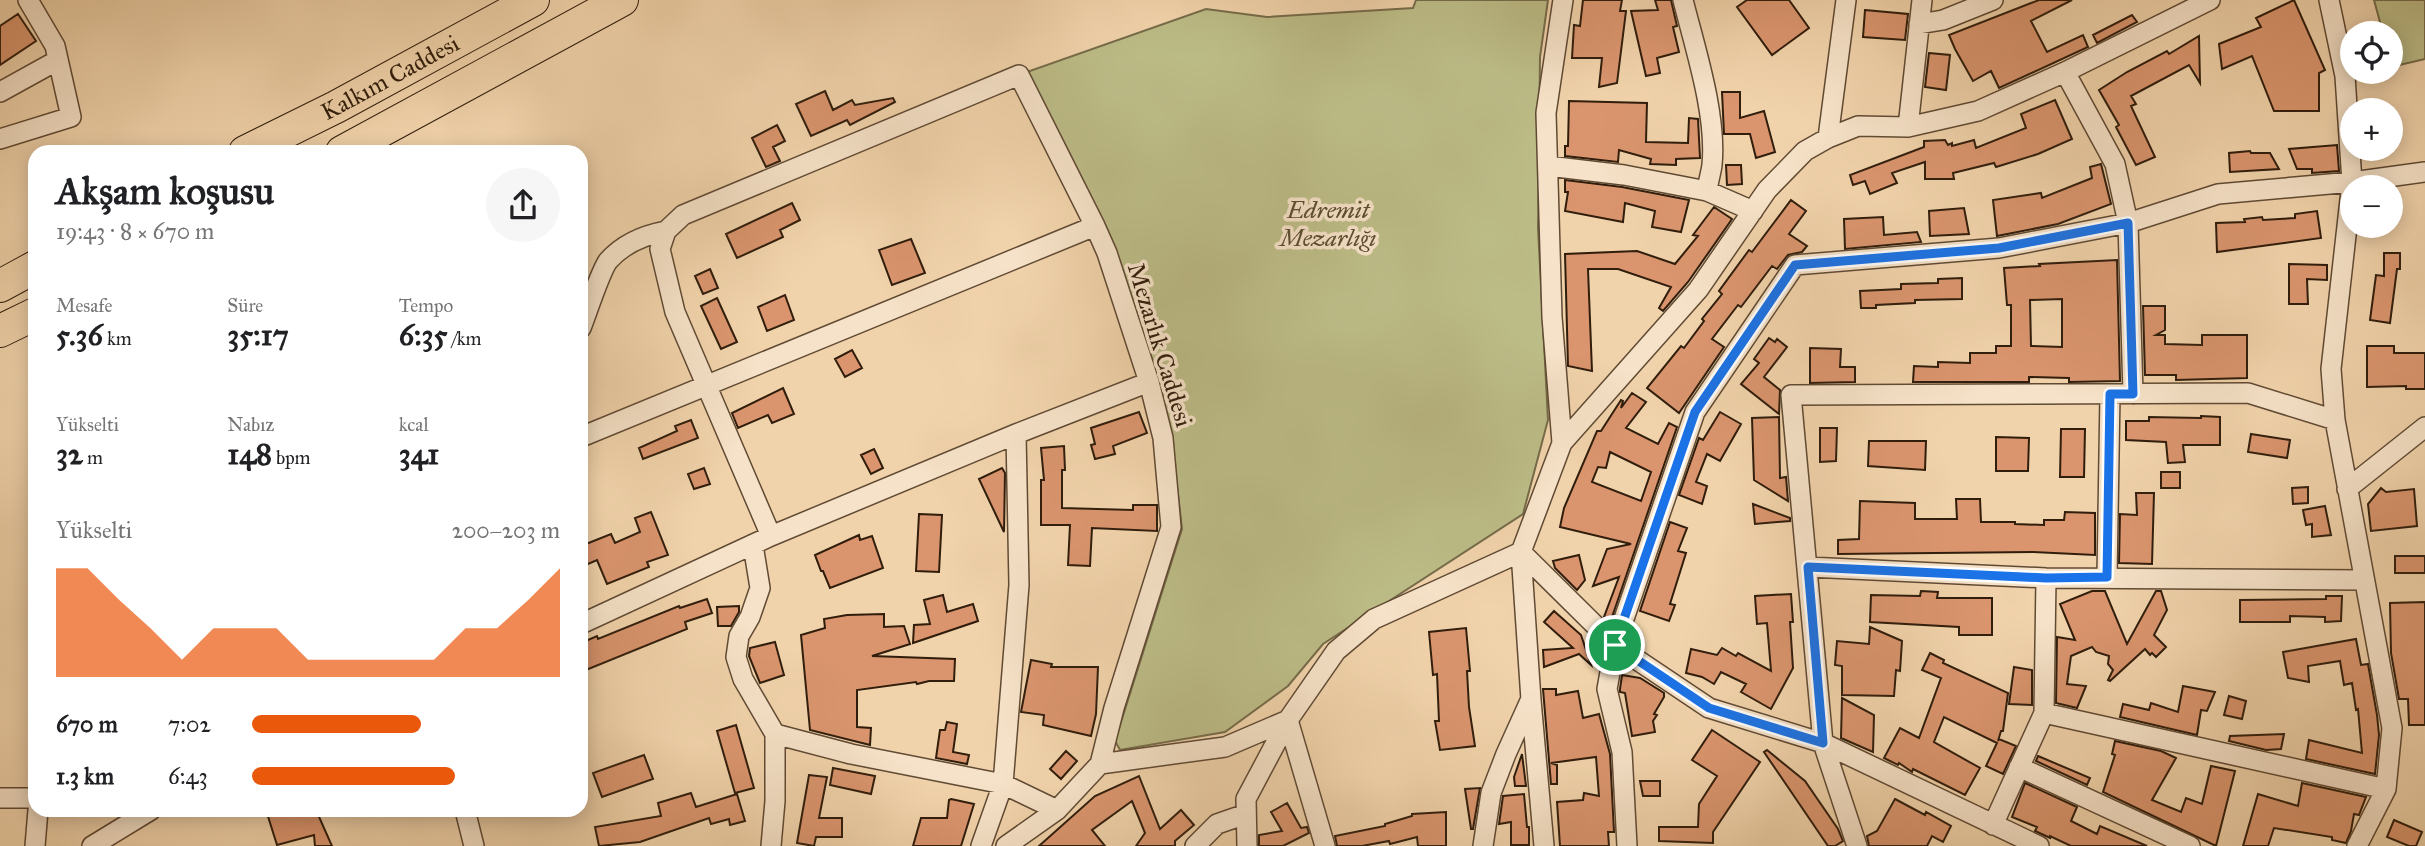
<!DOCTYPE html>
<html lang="tr">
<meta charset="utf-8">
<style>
:root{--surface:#fff;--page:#f6f6f6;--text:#202124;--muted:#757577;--accent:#ea580c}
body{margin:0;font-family:"IM FELL Great Primer",serif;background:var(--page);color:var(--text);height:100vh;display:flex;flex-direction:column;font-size:26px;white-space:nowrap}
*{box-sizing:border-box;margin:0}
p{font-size:23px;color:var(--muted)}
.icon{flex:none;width:38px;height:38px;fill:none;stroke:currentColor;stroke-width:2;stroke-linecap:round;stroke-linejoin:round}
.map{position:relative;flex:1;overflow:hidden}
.drawer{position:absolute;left:28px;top:145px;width:560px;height:672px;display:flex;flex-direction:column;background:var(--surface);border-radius:21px;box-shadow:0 4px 18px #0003}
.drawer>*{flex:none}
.controls{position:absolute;left:2340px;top:21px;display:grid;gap:14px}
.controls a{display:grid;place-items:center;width:63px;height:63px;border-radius:50%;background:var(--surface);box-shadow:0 4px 18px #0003;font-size:35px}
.pin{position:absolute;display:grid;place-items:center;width:60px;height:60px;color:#fff;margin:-30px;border:4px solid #fff;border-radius:50%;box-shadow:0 2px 7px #0007}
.round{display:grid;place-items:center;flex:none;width:74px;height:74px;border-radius:37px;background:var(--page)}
.head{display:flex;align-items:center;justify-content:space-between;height:119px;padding:0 28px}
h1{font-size:38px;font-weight:700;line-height:52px}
.stats{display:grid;grid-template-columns:repeat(3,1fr);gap:10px;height:119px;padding:7px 28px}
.stats div{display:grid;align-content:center}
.stats b{font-size:30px;font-weight:700}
.stats small{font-size:19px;font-weight:400}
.stats p{font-size:19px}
.chart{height:196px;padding:14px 28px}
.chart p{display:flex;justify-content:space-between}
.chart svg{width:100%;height:126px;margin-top:7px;fill:var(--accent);opacity:.7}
ul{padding:0 28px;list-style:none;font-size:23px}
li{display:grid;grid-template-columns:112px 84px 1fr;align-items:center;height:52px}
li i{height:18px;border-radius:9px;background:var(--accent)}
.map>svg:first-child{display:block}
.green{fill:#bcbc87;stroke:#766c4a;stroke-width:2}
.building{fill:#da956e;stroke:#301d0c;stroke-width:2;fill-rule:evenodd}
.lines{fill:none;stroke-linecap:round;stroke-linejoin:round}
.minor-casing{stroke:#604a34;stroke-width:22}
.primary-casing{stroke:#301d0c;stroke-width:34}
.minor{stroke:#f6e2c8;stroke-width:19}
.primary{stroke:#f1d3ab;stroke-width:32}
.route-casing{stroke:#fff;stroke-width:14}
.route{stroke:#1a73e8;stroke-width:9}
.labels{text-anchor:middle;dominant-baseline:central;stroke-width:7;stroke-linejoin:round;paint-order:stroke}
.street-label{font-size:24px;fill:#301d0c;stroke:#f6e2c8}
.park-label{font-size:24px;font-style:italic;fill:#5a4d31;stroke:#f6e2c8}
</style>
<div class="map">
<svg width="2425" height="846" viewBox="0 0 2425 846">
<rect width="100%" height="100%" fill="#f1d3ab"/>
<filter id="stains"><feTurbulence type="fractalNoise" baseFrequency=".00286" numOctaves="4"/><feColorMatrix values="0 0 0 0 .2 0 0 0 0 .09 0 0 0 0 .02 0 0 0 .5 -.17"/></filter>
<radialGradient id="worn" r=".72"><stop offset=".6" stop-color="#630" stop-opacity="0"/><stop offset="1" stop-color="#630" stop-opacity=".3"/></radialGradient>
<!-- green -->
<path class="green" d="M1416 0H1548L1540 57 1538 228 1548 420 1523 514 1323 644 1288 686 1225 732 1120 750 1115 741 1182 529 1172 442 1148 345 1105 227 1024 73 1206 9 1267 17 1413 8Z
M2374 0H2425V59L2391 67 2390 33H2383Z"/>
<!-- building -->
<path class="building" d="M1583 0H1622L1620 11H1626L1617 83 1599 87 1602 58H1572L1574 25 1580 26Z
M1655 0H1671L1677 26 1673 27 1679 52 1657 58 1660 73 1646 76 1631 11 1658 10Z
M1747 0H1789L1809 28 1772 55 1737 7Z
M2039 0H2072L2031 21 2047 52 2083 35 2088 47 1999 88 1991 71 1973 81 1955 49 1949 35Z
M2294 0 2325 70 2319 73V111H2274L2252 56 2222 69 2219 44 2261 27 2256 18Z
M1865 10 1908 14 1905 40 1863 37Z
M18 14 36 41 0 65V26Z
M2132 15 2137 22 2097 43 2093 35Z
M2199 36 2200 83 2189 65 2131 96 2136 104 2131 106 2155 157 2136 165 2116 127 2119 125 2099 90 2127 72 2167 51 2169 54Z
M1929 53 1950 55 1946 90 1925 87Z
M825 91 833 110 852 100 855 105 893 98 895 102 850 125 847 120 811 136 796 104Z
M1722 92H1740V118L1764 111 1775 152 1756 158 1750 134H1724Z
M2055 100 2072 139 2038 154 1996 167 1994 163 1953 173 1954 179H1925V162L1892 173 1897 183 1870 194 1865 181 1853 185 1850 175 1924 147V141L1945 140 1948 145 1952 143V146L1974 140 1976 148 2026 128 2021 114Z
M1569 101 1647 103 1646 142 1688 143 1689 118 1698 119 1700 158 1676 159V165L1650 164 1651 159 1619 150 1618 162 1565 156V146H1568Z
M777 125 785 141 773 147 780 161 766 167 752 138Z
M2337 145 2339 171 2312 173V169H2297L2289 149Z
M2250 151 2251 153H2270L2279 169 2230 172 2229 153Z
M2101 164 2111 204 2058 224 1997 236 1993 200 2041 193 2042 198 2092 178 2090 167Z
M1726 165H1741L1742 184 1727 185Z
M1565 180 1622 187 1689 200 1681 232 1652 227 1655 211 1625 203 1623 222 1565 211 1568 192H1565Z
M1791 200 1806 211 1789 234 1807 246 1802 252 1788 255 1777 269 1772 266 1741 307 1738 305 1712 339 1724 347 1679 413 1647 388 1681 346 1684 348 1704 321 1702 319 1722 294 1719 291 1749 250 1752 252Z
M792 203 800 220 780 230 783 237 737 258 726 234Z
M1714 207 1732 219 1688 282 1663 311 1659 308 1671 287 1618 269H1588L1592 371 1568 366 1565 254 1637 251 1675 264 1698 236 1693 235Z
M1964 208 1969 234 1930 236 1929 211Z
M2317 211 2321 238 2217 252 2216 223 2245 222 2244 219 2262 217 2263 220 2295 218V214Z
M1883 217 1884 235 1917 232 1921 242 1845 249 1844 219Z
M911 239 925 273 892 285 879 250Z
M2384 253H2400V269H2397L2390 323 2370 320 2376 275 2384 276Z
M2117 260 2120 381 2069 382V378L2029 377V382H1913L1914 366 1938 367V362L1970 363V353H1996V346H2011V305H2007L2004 268 2040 266 2039 264ZM2062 299V347L2031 346 2030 300Z
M2289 264 2327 265V280L2307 279 2308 304H2289Z
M710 269 718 288 703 294 695 276Z
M1962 278V299L1915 300V303L1876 305V308H1861L1860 291 1901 289V284L1938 283V279Z
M785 295 794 320 767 331 758 307Z
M717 298 737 342 721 349 701 306Z
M2143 306H2165V330L2156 335H2165V344L2202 345V335H2247V378L2176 380V375H2145Z
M1769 338 1775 342 1777 339 1787 347 1764 377 1780 390 1779 414 1741 384 1759 363 1754 359Z
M2367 346H2394V353H2425V389H2406V386L2367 387Z
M1810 348 1841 349 1840 367H1855V382L1810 383Z
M852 350 862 368 845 377 835 359Z
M783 388 794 414 772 423 768 415 738 428 732 413Z
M1632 393 1646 402 1626 428 1658 444 1669 423 1677 427 1610 623 1604 617 1619 577 1593 586 1607 549 1631 544 1560 527 1564 508 1597 431H1601L1621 400 1623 401 1621 408ZM1610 452 1651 472 1641 501 1592 482 1598 467 1606 468Z
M1139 412 1147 433 1113 446 1115 454 1095 459 1091 445 1095 444 1091 428Z
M1720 412 1741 424 1720 461 1707 454 1696 482 1707 486 1702 504 1679 495 1699 438 1703 440Z
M2201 416 2220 417V445H2183L2185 462 2168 463 2166 442 2126 440V421H2149V417L2201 418Z
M1779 417 1780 478 1786 477 1788 501 1754 480 1752 418Z
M691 420 698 438 643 459 639 448 677 431 675 426Z
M1820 428H1837L1836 461 1820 462Z
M2061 429H2085L2084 477H2060Z
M2251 434 2290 440 2287 458 2248 452Z
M1996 437 2029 438 2028 471H1996Z
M1869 441H1926L1925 470 1868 466Z
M1064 446 1065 470H1062V508L1133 510V505H1157V531L1092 528 1090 566 1068 565 1070 525H1041V480H1044L1041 448Z
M874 449 883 468 871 474 861 455Z
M704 468 710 484 694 489 688 474Z
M1002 468 1005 473 1004 532 979 479Z
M2161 472H2180V488H2161Z
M2308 487V503L2293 504 2292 488Z
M2381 488 2386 492 2414 489 2417 526 2371 531 2368 504Z
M2136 493H2154L2152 564 2119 563 2120 514 2137 515Z
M1956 499H1980L1981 522H2015V524L2044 525V520H2064L2065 512 2095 513V555L2033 552 1838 554V540L1859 539 1860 501 1915 503V519H1957Z
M1753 504 1790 518V521L1755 524Z
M2325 506 2331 535 2312 537V524L2306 525 2303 510Z
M651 512 668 555 647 562 649 567 607 584 597 560 581 567V546L611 534 615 543 640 532 635 518Z
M919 514 942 515 939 572 916 571Z
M1670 522 1687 528 1678 551 1686 553 1670 604 1675 605 1669 621 1640 611Z
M859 535 860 540 872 536 883 568 830 588 823 571H821L815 555Z
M1579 555 1585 580 1577 590 1555 568 1553 561Z
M2395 556H2425V573H2395Z
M1921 591 1938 592 1937 598H1992V635H1959V627L1870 622 1871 595 1920 596Z
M2092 591H2105L2127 644 2156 591H2161L2167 610 2154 635 2166 647 2156 657 2152 653 2150 655 2145 649 2110 681 2108 680 2113 670 2108 664 2109 656 2096 652 2092 647 2071 656 2067 684 2086 686 2077 708 2056 703 2057 637 2075 640 2060 604Z
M1791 594 1793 622H1790L1793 668 1771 709 1741 692 1746 684 1721 672 1714 684 1702 677 1686 673 1691 649 1717 655 1722 648 1736 656 1738 653 1771 671 1767 623 1757 624 1755 596Z
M943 595 947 612 973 604 978 621 913 643 914 625 930 624 924 600Z
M2326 596H2342L2341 621 2325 622V617L2290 616V622H2240V600L2326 599Z
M707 599 712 613 685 622 687 629 581 672V643L597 636 598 639 679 606 680 608Z
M2425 602V725H2409L2408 699H2399L2391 653 2390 603Z
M739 606V612L731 626H718L717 607Z
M1554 611 1581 635 1591 665 1579 654 1544 667 1543 650 1573 648 1544 622Z
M884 614V627L904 626 910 644 872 656 955 659 954 681H929L917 684 916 682 857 690V727L871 728 870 745 810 730 801 635 825 628 824 619 847 615Z
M1870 627 1902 641 1900 671 1896 670 1894 696 1842 695V666L1835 665 1837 641 1869 644Z
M1466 628 1470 671H1467L1469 707 1475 746 1440 750 1435 721H1439L1437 674 1433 675 1429 632Z
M2356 639 2361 665 2368 664 2377 715 2379 735 2375 774 2306 759 2309 740 2362 753 2358 709 2356 710 2352 683 2344 685 2340 661 2308 666 2309 682 2288 678 2283 652Z
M775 642 784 675 760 683 749 656 750 648Z
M1930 653 1944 660 1943 663 2008 693 2003 731H2001L1998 741 1999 739 2016 746 2003 774 1986 766 1997 743 1944 717 1934 742 1980 768 1965 795 1913 769 1912 772 1899 763 1898 765 1884 758 1900 728 1919 738 1941 678 1922 670Z
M1031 660 1052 664 1051 667H1098L1096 714 1091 736 1043 725 1044 715 1021 712Z
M2014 667 2032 670V705L2009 704Z
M1622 675 1640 678 1664 693V697L1654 714 1657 715 1653 721 1655 732 1632 736 1625 693 1620 692V689Z
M2183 686 2215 692 2207 711 2201 710 2197 735 2120 717 2123 704 2149 710 2151 703 2178 712Z
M1543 689H1556V695L1578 691 1583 718 1599 714 1610 754 1614 832H1608L1609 846H1560L1557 802 1583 800 1584 793 1599 796 1596 757 1551 763 1557 765V784H1551Z
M2229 696 2246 701 2242 719 2224 715Z
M1842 698 1874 715 1873 752 1841 738Z
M947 722 957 724 953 752 969 755 967 764 936 758 940 730H945Z
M736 725 754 788 735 793 717 731Z
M1712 730 1760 762 1713 832V843L1659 841V827H1698L1699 804 1717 776 1692 760Z
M2284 734 2281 749 2266 750 2229 741 2230 736Z
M2115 741 2161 751 2176 758 2152 800 2181 812 2186 798 2202 804 2211 766 2235 771 2216 846 2103 792 2115 755 2112 754Z
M1767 750 1805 781 1838 829 1843 841 1835 846H1828L1764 752Z
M1066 751 1077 761 1061 779 1050 769Z
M1522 754 1526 786H1515L1514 777Z
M644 755 653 779 602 797 593 773Z
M2038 756 2090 778 2087 785 2036 761Z
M833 768 875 776 871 794 830 785Z
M809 775 827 777 819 818H842V837H816L814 846 797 843Z
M1139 776 1160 829 1181 810 1194 825 1175 841V846H1136L1145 833 1132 801 1092 830 1105 846H1039L1095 796Z
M1640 781H1660V796H1643Z
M2025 783 2077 807 2071 821 2097 834 2100 826 2147 846H2071L2050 836V838L2046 836 2035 831 2037 827 2012 817Z
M2302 783 2366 797 2359 815 2354 814 2351 831 2346 843 2332 840V837L2274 828 2268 846H2243L2258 794 2298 806Z
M1480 788 1473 829H1471L1465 789Z
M691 793 696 807 737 794 745 821 730 825 729 819 711 824 709 818 640 842 599 846 595 827 661 816 658 803Z
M1524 794 1527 827H1529V845H1511V822L1499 824 1503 796Z
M951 799 974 804 961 846H913L921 818H947L949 800Z
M1895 799 1925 815 1926 812 1951 826 1943 842 1932 836 1927 846H1869L1867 836 1877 831Z
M1287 803 1301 828 1307 827 1309 833 1283 846H1259V835L1282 831 1271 812Z
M266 810H316L332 846H315L314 835 277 845Z
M1446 812V846H1418L1417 837 1390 844 1389 841 1362 846H1337L1335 836 1385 826V824L1412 816V814Z
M2394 820 2422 832 2416 846H2409L2387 837Z"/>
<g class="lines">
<!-- minor casing -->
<g class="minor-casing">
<path id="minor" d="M1683 0C1695 48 1717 115 1712 165 1711 173 1708 182 1707 191
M2329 0 2345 76 2352 182 2331 369 2335 420 2392 728 2386 789 2357 846
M1919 24 1943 20 1993 0
M2065 72 2115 164 2128 223 2133 394
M0 92 58 60
M1908 127 1922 0
M1828 138 1846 0
M0 139 71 117 55 46 28 0
M1548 166 1624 175 1707 191 1753 211
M581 328C587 313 600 272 608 261 623 244 644 235 666 231
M581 437 1095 226
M1562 443 1552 317 1546 113 1563 0
M2347 489 2425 427
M771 536 675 312 660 249 666 231 683 215 1019 75 1095 226 1107 253 1149 382 1163 438 1171 527 1114 708 1100 764
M753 545 760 588 750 617 739 636 736 657 743 679 775 734V801L771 846
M1521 552 1615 645 1709 708 1823 743 2039 846
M1808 567 2046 578 2364 580
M2107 577 2110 394
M581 624 771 536 1016 434 1149 382
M2044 713 2386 789
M1288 720 1325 846
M775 734 851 754 1003 784 1057 810
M2019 767 2190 846
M0 798H35
M465 810 474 846
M1993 825 2044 713 2046 578
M35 846 38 810
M92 846 151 810
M981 846 1003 784 1019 585 1016 434
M1006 846 1057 810 1100 764 1225 747 1288 720
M1195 846 1217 824 1246 814
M1247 846 1246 799 1288 720 1336 651 1374 619 1521 552
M1483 846 1491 793 1506 754 1530 701
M1544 846 1531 700 1521 552 1562 443 1698 290 1767 190 1805 151 1828 138 1858 126 1908 127 1978 111 2065 72 2210 0
M1627 846 1622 752 1607 689 1615 645 1695 412 1795 265 1999 248 2128 223 2218 194 2352 182 2425 172
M1857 846 1823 743 1791 395 2248 393 2335 420"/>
</g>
<!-- primary casing -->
<g class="primary-casing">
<g id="primary">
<path id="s1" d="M245 152 336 107 533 0"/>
<path d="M342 152 622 0"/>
<path d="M0 286 35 267"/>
<path d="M0 331 35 314"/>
</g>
</g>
<!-- minor -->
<use href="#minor" class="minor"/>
<!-- primary -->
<use href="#primary" class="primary"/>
</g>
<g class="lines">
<!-- route casing -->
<g class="route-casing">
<path id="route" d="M2128 223 2133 394H2110L2107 577 2046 578 1808 567 1823 743 1709 708 1615 645 1695 412 1795 265 1999 248Z"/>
</g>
<!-- route -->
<use href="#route" class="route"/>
</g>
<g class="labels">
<!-- street labels -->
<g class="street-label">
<text stroke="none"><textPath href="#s1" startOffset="163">Kalkım Caddesi</textPath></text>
<text transform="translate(1160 345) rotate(73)">Mezarlık Caddesi</text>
</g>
<!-- park labels -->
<g class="park-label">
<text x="1328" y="210">Edremit<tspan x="1328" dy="28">Mezarlığı</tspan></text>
</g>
</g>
<rect width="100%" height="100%" filter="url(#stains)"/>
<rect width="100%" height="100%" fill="url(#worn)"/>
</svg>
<div class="controls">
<a><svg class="icon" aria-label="locate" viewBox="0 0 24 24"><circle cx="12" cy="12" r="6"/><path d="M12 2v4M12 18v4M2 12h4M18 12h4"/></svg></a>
<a>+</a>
<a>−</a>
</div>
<div class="pin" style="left:1615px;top:645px;background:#1e9e55"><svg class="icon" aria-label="arrive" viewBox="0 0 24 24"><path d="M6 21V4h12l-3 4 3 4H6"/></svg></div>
<section class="drawer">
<div class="head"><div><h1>Akşam koşusu</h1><p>19:43 · 8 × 670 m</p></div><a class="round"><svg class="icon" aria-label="share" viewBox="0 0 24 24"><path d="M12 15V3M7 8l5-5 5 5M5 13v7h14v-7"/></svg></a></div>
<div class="stats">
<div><p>Mesafe</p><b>5.36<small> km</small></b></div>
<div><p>Süre</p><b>35:17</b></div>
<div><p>Tempo</p><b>6:35<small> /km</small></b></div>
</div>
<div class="stats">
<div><p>Yükselti</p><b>32<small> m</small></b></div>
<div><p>Nabız</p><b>148<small> bpm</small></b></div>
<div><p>kcal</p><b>341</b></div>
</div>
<div class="chart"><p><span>Yükselti</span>200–203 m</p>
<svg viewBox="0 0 160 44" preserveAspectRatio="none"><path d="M0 44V6L10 6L20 17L30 27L40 38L50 27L60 27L70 27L80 38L90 38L100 38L110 38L120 38L130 27L140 27L150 17L160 6V44z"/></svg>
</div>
<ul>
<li><b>670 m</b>7:02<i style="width:55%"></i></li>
<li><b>1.3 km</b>6:43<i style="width:66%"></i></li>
</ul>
</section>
</div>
